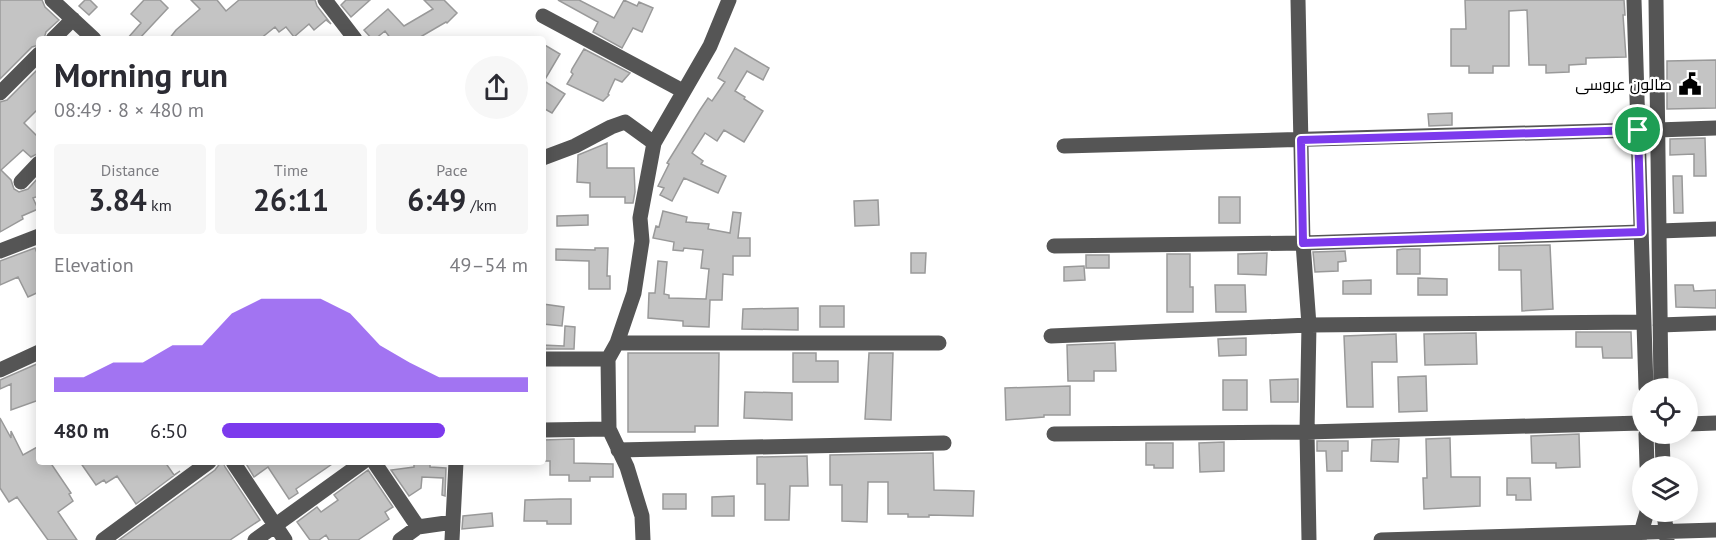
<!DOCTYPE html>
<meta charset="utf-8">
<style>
:root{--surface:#fff;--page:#f7f7f7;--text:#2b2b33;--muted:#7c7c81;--accent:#7c3aed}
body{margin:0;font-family:"PT Sans",Cairo,sans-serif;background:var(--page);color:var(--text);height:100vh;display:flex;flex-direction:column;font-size:22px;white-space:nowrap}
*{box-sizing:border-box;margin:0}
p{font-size:20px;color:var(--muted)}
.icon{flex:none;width:33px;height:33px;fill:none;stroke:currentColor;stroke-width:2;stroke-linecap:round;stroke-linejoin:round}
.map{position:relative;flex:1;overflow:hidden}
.drawer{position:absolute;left:36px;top:36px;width:510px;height:429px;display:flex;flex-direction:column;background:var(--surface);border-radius:6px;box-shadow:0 3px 15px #0003}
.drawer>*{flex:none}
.tools{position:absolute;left:1632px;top:378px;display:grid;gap:12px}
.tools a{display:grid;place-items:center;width:66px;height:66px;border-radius:50%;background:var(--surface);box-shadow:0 3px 15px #0003;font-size:30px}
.pin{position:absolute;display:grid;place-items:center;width:51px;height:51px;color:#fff;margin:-26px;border:3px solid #fff;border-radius:50%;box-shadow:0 2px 6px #0007}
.round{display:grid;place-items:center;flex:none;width:63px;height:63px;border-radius:32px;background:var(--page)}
.summary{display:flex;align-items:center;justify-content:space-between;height:102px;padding:0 18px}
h1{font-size:33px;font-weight:700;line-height:45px}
.metrics{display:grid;grid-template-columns:repeat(3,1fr);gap:9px;height:102px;padding:6px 18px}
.metrics div{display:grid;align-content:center;border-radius:6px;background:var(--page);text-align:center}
.metrics b{font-size:30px;font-weight:700}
.metrics small{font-size:16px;font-weight:400}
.metrics p{font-size:16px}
.chart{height:168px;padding:12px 18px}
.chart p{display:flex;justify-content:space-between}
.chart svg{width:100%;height:108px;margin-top:6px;fill:var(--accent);opacity:.7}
ul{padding:0 18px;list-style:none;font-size:20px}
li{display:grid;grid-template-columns:96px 72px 1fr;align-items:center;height:45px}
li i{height:15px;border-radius:8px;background:var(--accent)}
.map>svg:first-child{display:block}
.building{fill:#c4c4c4;stroke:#999;stroke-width:1.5}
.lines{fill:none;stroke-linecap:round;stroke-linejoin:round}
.minor{stroke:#555;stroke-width:15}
.route-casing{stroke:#fff;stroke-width:12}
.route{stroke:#7c3aed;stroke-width:8}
.labels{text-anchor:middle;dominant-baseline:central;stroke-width:4.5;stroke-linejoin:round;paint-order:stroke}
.poi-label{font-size:16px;fill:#000;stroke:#fff;text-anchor:end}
</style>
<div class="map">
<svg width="1716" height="540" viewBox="0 0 1716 540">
<rect width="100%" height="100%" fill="#fff"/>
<!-- building -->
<path class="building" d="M0 0H42L45 7 59 20 46 32 44 39H39V45L32 47 0 79Z
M85 0H90L97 7 89 15 79 6Z
M144 0H160L168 8 139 39H127L141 23 131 14Z
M191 0H217L226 11 239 0H315L317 6 331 24 326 20 314 30 309 24 294 37 286 27 279 32 275 27 260 39H169L176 30 200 9Z
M346 0H370L351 17 341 5Z
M424 0H444L457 13 447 23 446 22 417 39H391L385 31 375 39H372L364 30 388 9 404 26 433 9Z
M558 0H579L614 18 624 0 637 6 639 2 653 8 642 32 633 28 622 48 593 32 598 22Z
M1465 0H1624L1625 15H1623L1626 57 1586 58V64L1569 65V72L1546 73V65H1529L1527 10 1509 11V66H1493V73H1469V66H1451V29H1466Z
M543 44 560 54 544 81 565 94 552 113 543 108Z
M735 48 769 68 763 80 747 71 735 91 745 97 744 99 763 111 744 142 724 130 717 141 705 133 692 153 703 161 701 164 726 176 718 193 684 178 672 201 660 195 664 188 658 186 669 164 667 163 700 110 708 98 712 101 725 82 718 78Z
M584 49 630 73 622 82 615 79 608 94 609 95 603 101 567 84 573 74 571 72 572 69Z
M1716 60V108L1667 109V61Z
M39 68V108L24 123 39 138V153L31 157 23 150 1 170 11 180 14 189 19 192 28 189 39 177V196L33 198 38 209 22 216 23 219 0 232V102L7 100Z
M1452 113V125L1429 126 1428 114Z
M1705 138 1706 176H1694V154L1670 155V139Z
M607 143V168H634L635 192 633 203H625V197H590V183L577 182 578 155Z
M1673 176H1682L1683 213H1674Z
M1219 197H1240V223H1219Z
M878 200 879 225 855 226 854 201Z
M663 211 687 217 686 222 709 224 708 229 730 233 733 212 741 213 738 238H750V256H733V275L723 274 722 300H710L709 327 683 326V321L648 318 649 293H655L658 261 667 262 664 294 669 295V298L706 299 709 269 701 268 703 250 684 248 683 251 673 250 674 242 653 238 656 226 659 227Z
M588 215V225L557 226V216Z
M1550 245 1553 309 1522 311 1521 270H1499V246Z
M35 248 39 258V292L28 297 18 277 0 285V261Z
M595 248H608L607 276H610V289H589V261L556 260V249L595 250Z
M1403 249H1420V274H1397V250Z
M1345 251 1346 261 1338 262V271L1315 272 1313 252Z
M911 253H926L925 273H911Z
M1267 253 1266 275 1238 274V254Z
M1167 254H1190V287H1193V312H1167Z
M1086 255H1109V268H1086Z
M1084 266 1085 280 1064 281V267Z
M1418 278 1447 279V295H1418Z
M1371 280V294H1343V281Z
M1215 285H1245L1246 312H1216Z
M1675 285H1693L1694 291 1716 290V308L1676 307Z
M543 304 564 307 562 326 543 324Z
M820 306H844V327H820Z
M798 308V330L742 329 743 309Z
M565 326 575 327 574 349H543V345L564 346Z
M1576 332H1631L1632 358H1603L1602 347H1576Z
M1476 333 1477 364 1425 365 1424 334Z
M1396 334 1397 362H1372L1373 407H1347L1344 336Z
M1246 338V355L1219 356 1218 339Z
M1115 343 1116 371H1094V381H1068L1067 345Z
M628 353H719L718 426H695V432H628Z
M793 353H816V361H838V382H793Z
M869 353H893L891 420 865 419Z
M39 363V400L11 410V384L0 389V380Z
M1426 376 1427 411 1399 412 1398 377Z
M1298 379V402H1271L1270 380Z
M1223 380H1247V410H1223Z
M1070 386V415H1044V417L1006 420 1005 388Z
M745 392 792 393V420L744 418Z
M0 418 11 438V431L23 455 39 446V462H50L71 493 69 494 73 501 58 512 77 540H48L17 497 9 502 0 488Z
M1579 434 1580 467 1556 468V463H1532L1531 436Z
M1450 438 1451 477H1480V506L1424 509 1423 478H1427L1426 439Z
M574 439V463L613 464V477H590V481H569V475H550V461H543V440Z
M1399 439 1398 462 1371 461 1372 440Z
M1317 441H1348V451H1342V471H1327L1326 451H1317Z
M1224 442V471L1200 472 1199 443Z
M1146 443H1173V468H1154V465H1146Z
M933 453 934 490 974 491 973 516 929 515V517H908V514H888V482H868L867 522 842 521V485H830V455Z
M807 456 808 486H790L789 520H765V484H757V457Z
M80 462H165L174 475 180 471 136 504 117 476 106 483 104 480 96 485Z
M221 462H223L225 467 260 520 230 540H119L215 470Z
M245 462H335L296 489 298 493 289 499 268 467 254 477Z
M414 462H430V467L446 468 445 496 442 495 443 478 422 477 421 488 409 496 391 470 414 467Z
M368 470 393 507 385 512 389 519 358 540H329L326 535 319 540H310L297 522 317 507 321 512 338 500 334 495Z
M1507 478H1530L1531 500H1516V495H1507Z
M663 494H686V509H663Z
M734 496V516H712V497Z
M560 499H571V524H547V521H524L525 500Z
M492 513 493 526 462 529 463 516Z"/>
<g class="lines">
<!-- minor -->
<path class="minor" d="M52 0 94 39
M325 0 355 39
M1298 0 1303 243 1309 325 1307 432 1309 540
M1634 0 1646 388
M1656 0 1661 388
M543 16 683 91
M53 39 73 19
M0 93 39 54
M1657 130 1716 128
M1064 146 1638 130
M543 158 575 146 611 127 625 122 654 143
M21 182 39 163
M1659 231 1716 229
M1054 246 1303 243 1641 232
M0 251 39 236
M1660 325 1716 323
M1051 336 1309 325 1644 322
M617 343H939
M543 359H608
M0 370 39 352
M1688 424 1716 423
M543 430 609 429
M1054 434 1307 432 1642 423
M1646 434 1647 466
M1662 434 1663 466
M618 450 944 443
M233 462 285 540
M374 462 418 527
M1664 512 1667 540
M103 540 209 462
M255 540 363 462
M400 540 418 527 453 522
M452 540 456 462
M643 540 642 516 627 467 609 429 608 359 617 343 634 293 642 241 640 218 654 143 710 46 729 0
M1381 540 1716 530
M1639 540 1647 512"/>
</g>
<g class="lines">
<!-- route casing -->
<g class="route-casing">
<path id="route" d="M1638 130 1641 232 1303 243 1301 140Z"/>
</g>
<!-- route -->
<use href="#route" class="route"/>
</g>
<!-- icons -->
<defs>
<g id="civic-bare" transform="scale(1.8)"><path d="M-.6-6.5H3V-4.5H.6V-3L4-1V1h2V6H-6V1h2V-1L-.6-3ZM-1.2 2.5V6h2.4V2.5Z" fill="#000" stroke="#fff" stroke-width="2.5" paint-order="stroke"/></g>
</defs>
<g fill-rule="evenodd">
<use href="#civic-bare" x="1690" y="84"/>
</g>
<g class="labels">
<!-- poi labels -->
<g class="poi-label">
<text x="1672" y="84">صالون عروسی</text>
</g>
</g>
</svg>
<div class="tools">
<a><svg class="icon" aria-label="locate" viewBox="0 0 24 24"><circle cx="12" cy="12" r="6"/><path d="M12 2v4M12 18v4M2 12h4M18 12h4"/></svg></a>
<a><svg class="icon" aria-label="layers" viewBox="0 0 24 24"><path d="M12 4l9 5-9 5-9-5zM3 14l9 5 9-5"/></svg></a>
</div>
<div class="pin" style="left:1638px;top:130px;background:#1e9e55"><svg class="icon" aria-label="arrive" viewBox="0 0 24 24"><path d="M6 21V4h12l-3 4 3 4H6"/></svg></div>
<section class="drawer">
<div class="summary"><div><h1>Morning run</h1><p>08:49 · 8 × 480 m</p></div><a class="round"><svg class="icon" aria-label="share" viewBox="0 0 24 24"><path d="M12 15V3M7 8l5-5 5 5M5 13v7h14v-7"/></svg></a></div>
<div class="metrics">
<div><p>Distance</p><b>3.84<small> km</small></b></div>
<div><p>Time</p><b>26:11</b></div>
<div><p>Pace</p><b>6:49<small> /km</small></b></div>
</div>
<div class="chart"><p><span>Elevation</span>49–54 m</p>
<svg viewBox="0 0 160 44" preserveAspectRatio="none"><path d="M0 44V38L10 38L20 32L30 32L40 25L50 25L60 12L70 6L80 6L90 6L100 12L110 25L120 32L130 38L140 38L150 38L160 38V44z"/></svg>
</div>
<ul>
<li><b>480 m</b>6:50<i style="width:73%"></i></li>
</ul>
</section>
</div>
